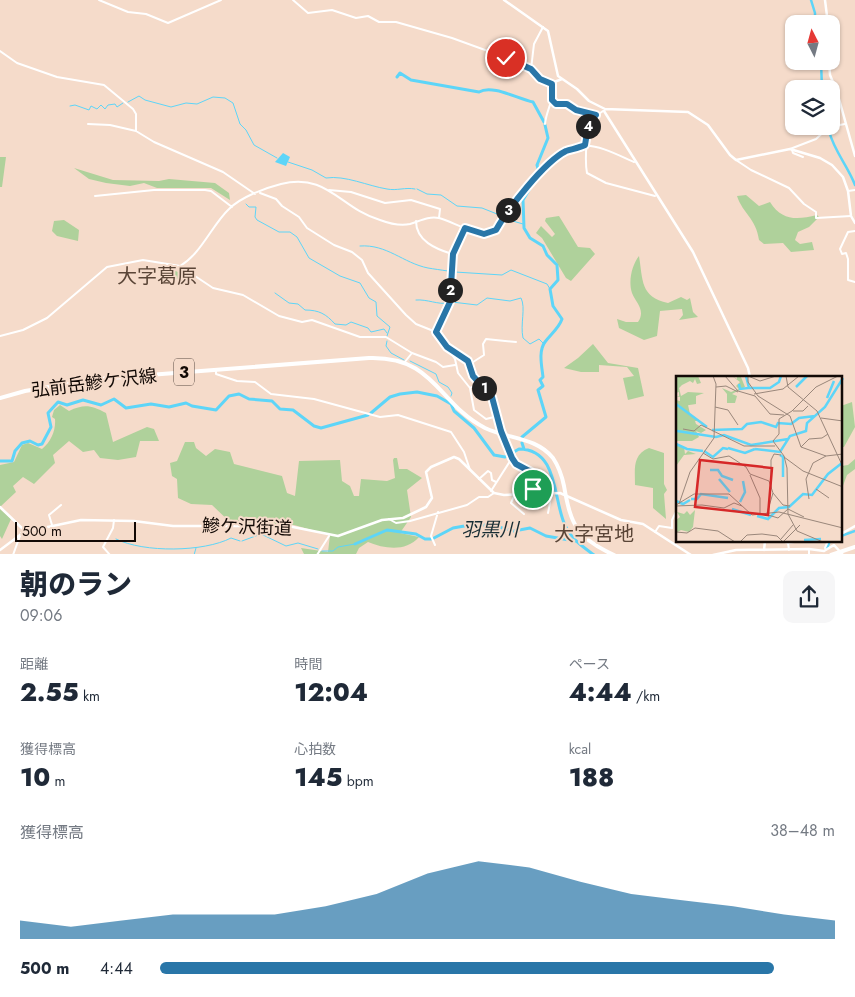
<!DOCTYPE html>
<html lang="ja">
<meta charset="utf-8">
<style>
:root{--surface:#fff;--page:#f6f6f7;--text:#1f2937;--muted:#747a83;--accent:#2976a8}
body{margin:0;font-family:Jost,"Noto Sans JP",sans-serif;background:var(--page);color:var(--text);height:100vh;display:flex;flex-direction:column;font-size:19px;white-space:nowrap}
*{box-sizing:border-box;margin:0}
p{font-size:16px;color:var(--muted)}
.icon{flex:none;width:28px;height:28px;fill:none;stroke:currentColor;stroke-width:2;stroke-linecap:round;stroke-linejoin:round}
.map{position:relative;height:554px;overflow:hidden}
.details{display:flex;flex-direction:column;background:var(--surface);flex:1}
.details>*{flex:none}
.needle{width:32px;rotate:354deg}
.tools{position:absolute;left:785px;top:15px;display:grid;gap:10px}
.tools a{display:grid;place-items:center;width:55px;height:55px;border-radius:10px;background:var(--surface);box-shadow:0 1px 4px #0004;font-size:25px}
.scale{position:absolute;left:15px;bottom:12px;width:121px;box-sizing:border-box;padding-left:5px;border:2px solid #120905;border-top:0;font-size:14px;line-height:18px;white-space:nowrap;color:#120905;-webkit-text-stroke:4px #f5dbca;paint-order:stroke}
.pin{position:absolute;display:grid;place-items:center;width:42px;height:42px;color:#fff;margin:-21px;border:2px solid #fff;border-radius:50%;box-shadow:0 1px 5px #0007}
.km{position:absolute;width:25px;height:25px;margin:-12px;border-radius:50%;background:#222;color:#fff;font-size:14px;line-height:25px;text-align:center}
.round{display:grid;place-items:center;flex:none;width:52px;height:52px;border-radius:10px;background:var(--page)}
.headline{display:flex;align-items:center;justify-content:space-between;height:85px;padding:0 20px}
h1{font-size:28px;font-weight:800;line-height:38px}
.metrics{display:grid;grid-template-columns:repeat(3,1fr);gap:8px;height:85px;padding:5px 20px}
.metrics div{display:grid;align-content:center}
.metrics b{font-size:25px;font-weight:800}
.metrics small{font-size:14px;font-weight:400}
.metrics p{font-size:14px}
.chart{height:140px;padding:10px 20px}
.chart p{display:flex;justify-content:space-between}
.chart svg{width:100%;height:90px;margin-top:5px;fill:var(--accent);opacity:.7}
ul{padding:0 20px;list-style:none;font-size:16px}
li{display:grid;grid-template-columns:80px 60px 1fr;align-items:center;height:38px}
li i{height:12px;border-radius:6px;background:var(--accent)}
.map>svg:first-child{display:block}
.green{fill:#afd19b}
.water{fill:#5dd5f8}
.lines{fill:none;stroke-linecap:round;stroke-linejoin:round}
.stream{stroke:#5dd5f8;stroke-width:1}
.canal{stroke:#5dd5f8;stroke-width:2.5}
.river{stroke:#5dd5f8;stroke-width:3}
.minor{stroke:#fff;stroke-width:2}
.tertiary{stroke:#fff;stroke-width:2.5}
.primary{stroke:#fff;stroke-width:4}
.route-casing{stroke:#fff;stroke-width:10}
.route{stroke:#2976a8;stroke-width:6}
.labels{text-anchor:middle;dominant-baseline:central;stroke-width:4;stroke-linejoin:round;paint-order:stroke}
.shield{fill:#f5dbca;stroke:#564840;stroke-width:1}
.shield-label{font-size:16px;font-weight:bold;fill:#120905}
.street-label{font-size:18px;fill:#120905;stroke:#f5dbca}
.water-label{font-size:19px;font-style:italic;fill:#182d34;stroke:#f5dbca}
.quarter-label{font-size:20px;fill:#5a4537;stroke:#f5dbca}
.inset-river{fill:none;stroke:#5dd5f8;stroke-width:2.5}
.inset-road{fill:none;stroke:#9a877b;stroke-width:1}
.view{fill:#d62828;fill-opacity:0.15;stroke:#d62828;stroke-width:2.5}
.inset-edge{fill:none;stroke:#120905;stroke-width:2.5}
</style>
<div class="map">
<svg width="855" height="555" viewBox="0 0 855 555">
<rect width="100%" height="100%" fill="#f5dbca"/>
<!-- green -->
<path class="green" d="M0 157H6L2 187H0Z
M74 168 113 180 159 181 169 179 215 183 229 193 230 200 211 188H157L144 183 130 186 106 183 89 179Z
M746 195 759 206 770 202C782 221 797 220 817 215L819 217 809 227 798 232 795 240 800 244 812 242 814 250 791 252 783 243 764 244 759 240C756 218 743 214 737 196Z
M559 216 578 247 590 248 595 254 571 281 566 278 542 238 536 233 541 226 552 237 555 234 545 221 546 218Z
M64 220 79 230 78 241 57 236 52 231 54 221Z
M639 256C643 280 640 297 668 303L681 297 687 300 690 298 693 312 698 317 679 320 683 315 682 309 660 311 657 336 644 340 619 328 617 319 626 322H638C646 310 636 303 632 293 628 281 632 265 639 256Z
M160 265 178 272 184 266 188 274 177 279 158 270Z
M593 344 608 363 638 368 644 396 628 400 623 378 634 376 627 367 599 365V372H581L564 368 578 358Z
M852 402 855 427 844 447H841V406Z
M60 405 69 411C84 404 91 405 106 413L113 442 147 427 154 429 159 441H140L136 457 118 460 100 458 94 450 83 452 69 441 53 455 55 463 34 484 23 477 13 486 16 492 0 507V465L14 462 22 445 28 443 42 449C51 442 56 430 55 419L52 417 54 410Z
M185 442H194L196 448 206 456 215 449 230 452 234 464 282 476 287 493 295 496 299 461 340 460 342 481 350 486 354 496H359L361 479 387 481 395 478 393 460 394 458H397L399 469H407L422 478 407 490 411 517 400 533 419 537C406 552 385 549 368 542L359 548 356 554H304L301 548 328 552 330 535 294 525H233L212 505 191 504 178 498 177 479 172 476 170 463 177 461Z
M649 448 664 453V484L667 490 664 494 666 519 653 508V488L635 485C635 469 632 455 649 448Z
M855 459V469L847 475 841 491V466L848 465Z
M0 509 11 519 2 539 0 536Z"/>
<!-- water -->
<path class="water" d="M283 153 290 157 286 166 275 162Z"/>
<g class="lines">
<!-- stream -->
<path class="stream" d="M128 102 139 96 145 100 171 107 186 103 197 104 213 97 225 98 233 103 240 124 246 130 254 145 277 158
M70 106 75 105 89 110 91 106 97 109 101 105 105 109 108 105 115 104 117 107 123 103
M288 162 312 170 326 178C345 175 368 186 387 189 397 191 405 187 415 189
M417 189 427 194 441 195 457 206 482 208 502 216
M246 204 249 207H256L255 217 257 220 279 232H290L297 237 309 258 340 276 360 283 369 298 376 302 377 316 390 327 387 336
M506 219 523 224
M360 246C387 244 403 263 428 268 434 269 441 270 448 271L450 269
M455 272 502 275 511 270 547 284 550 289
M275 293 289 303 298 304 305 310C319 310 326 314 335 324L346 325 351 322 368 328 371 332 384 329 387 333
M416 300C427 299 439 305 447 303
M452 302 477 305 487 298 510 301 521 298C526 308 520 324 523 338L530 344 539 339 544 344
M387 341 386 346 391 353 404 360
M410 361 436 374 439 382 448 387 452 393 451 396
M116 539C144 553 204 552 231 538L240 541
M242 541 261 534 286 546 298 543 318 549
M322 551H333L338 547 355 544
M194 555 196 548"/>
<!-- canal -->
<path class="canal" d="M811 0 815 13V19L819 24
M821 61 822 89
M829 131C834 151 848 166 855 185
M841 536 855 531
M827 548 830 541"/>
<!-- river -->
<path class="river" d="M397 77 400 73 411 80 479 92C492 84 518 99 533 102L544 122
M536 176 539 172 537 165 548 138 545 125
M371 413 390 397 400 394 417 392 437 396 451 404 454 411 474 428 494 455 505 457 519 449C559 449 553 501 565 525 571 539 582 546 594 555
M522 437 546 417 538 390 543 386 540 380 543 377C542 367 538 351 545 342 551 334 559 328 562 319L553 306 550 289 558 280 557 265 547 255 543 246 530 238 524 228 523 200 529 190
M522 443 524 449
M0 461H12L15 451 22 443 30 441 38 445 42 444 51 427 48 413 58 402 67 405 83 400 101 405 114 399 126 408 151 404 169 407 186 403 192 406 216 410 229 396 239 394 249 399 272 401 280 409 293 410 314 426 321 428 368 415
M434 538 453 528 470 525H491L514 531 530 528 546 536 575 541
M355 544 387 530 416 534 425 539H431"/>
<!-- minor -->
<path class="minor" d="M99 0 128 12 146 14 168 23 221 0
M293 0 308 13 332 10 356 18 368 16 379 22H396L452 38 510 59
M0 51 17 63 57 77 104 85 133 109 136 114V131
M531 69 534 44 543 27
M552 100 556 104 567 103 576 110 595 115
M603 111 589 121C587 136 584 158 587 173L606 183 655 196
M88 124 110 125 136 131 154 142 223 172 255 194
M545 124C546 110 556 97 552 84
M790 149 816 139 829 127 845 124
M792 150 793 153 803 157
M736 160 751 170 789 188 804 204 816 212V218L851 216
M329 190 351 192 385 203 411 200 440 209 439 218
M848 191 855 190
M260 193 276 199 282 206 299 217 307 228 334 245 352 252 362 260 368 273 406 315 416 324 436 332 444 344 468 361 473 376 492 397 501 431 512 458 517 463 533 473 541 483 544 492
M95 196 154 190H205L211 191 232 207
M416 221C416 241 436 249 452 254
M855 231 848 232 840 249 842 254 846 253 848 259V280L855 282
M180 266C201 254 212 225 229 209 241 197 265 188 281 184 327 172 341 209 380 220 388 223 401 226 410 224 420 221 428 216 439 218 452 221 481 239 493 232 501 228 507 212 512 204 528 184 558 149 584 146 598 144 622 157 634 162
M0 336 23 330 47 318 107 267 143 260 180 266 213 288 243 295 279 316 302 322 312 320 360 337H386L412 353 436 362 443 367 455 365
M447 347 455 359 458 373 470 388 474 410 486 419 498 416
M404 363 412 353
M470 364 484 355 483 344 486 339 516 342
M216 371V374L237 381 255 382 271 394 314 399 380 417 398 415 451 432 464 452 470 470
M470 388 479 383
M533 473 529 477V484L537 493
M479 479 488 471 491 473 492 480 496 482
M491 491 512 458
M515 494 511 503 524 514
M548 513 552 492
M389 519 396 523 410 521 467 505 479 497H488L494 493
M52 525 49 515 61 505
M655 532 659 526 672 528V520L678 508
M782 541 788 543 789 550
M788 543 794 542
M435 545 431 536 438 512
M825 548 828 541
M13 555 21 533
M110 555 103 547 113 528 114 520
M317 555 329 536
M809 555V549"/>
<!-- tertiary -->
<path class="tertiary" d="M504 0 548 31 558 76 577 89 589 101 605 109 688 112 708 125 730 155 736 160 790 149 820 158 832 165 843 177 848 191 851 216 855 223
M825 0 828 24
M510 59C527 66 534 76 549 84L562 79
M829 61 830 75 837 92 855 156
M604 111 693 252 748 368 750 377
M436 332 450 302 453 254 465 228
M0 507 25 531
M841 534 855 526
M0 550 24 532 81 520 134 521 173 526H288L338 536 382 520 403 518 426 507 432 498 426 472 431 467 454 457 459 459 494 493 504 495 560 493 621 520 643 524 691 555
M764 550 765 541
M713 555 736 550 809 549 824 551 834 545 843 555"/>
<!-- primary -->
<path class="primary" d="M0 398 25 391 97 379 369 358C435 356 438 404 485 428 508 439 536 437 553 458 559 467 562 476 564 486 571 526 577 538 614 555
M831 555 855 547"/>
</g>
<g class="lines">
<!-- route casing -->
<g class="route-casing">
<path id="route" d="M506 58 531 69 540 79 552 84V100L556 104H567L576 110 596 115 589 121 585 145C579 148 572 149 566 151 544 162 508 209 496 230L484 234 465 228 453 254 450 302 436 332 447 347 468 361 473 376 492 397 501 431 512 458 516 464 533 473 528 482 533 489"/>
</g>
<!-- route -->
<use href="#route" class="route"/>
</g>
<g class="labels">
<!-- shield labels -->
<rect class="shield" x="174" y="358.5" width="20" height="27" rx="4"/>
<g class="shield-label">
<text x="184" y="372">3</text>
</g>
<!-- street labels -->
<g class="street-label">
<text transform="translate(94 383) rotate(-7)">弘前岳鰺ケ沢線</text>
<text transform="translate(247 527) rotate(2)">鰺ケ沢街道</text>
</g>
<!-- water labels -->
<g class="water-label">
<text x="490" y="529">羽黒川</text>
</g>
<!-- quarter labels -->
<g class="quarter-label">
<text x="157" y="276">大字葛原</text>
<text x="594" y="534">大字宮地</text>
</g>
</g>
<!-- overview -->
<g transform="translate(676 376)">
<rect width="166" height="166" fill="#f5dbca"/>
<path d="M0 0H22L25 7 21 8 19 3 17 7 14 5 6 9 3 12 5 20 12 16 28 17 20 20V28L7 30 12 29 14 38 24 45H19L20 48 30 54 25 57 20 55 23 61 16 65H0V24L4 25V21L0 20H3V16L0 17ZM56 0 61 3V0L65 1 69 11 56 18 61 20 59 27H51V18L46 12 55 16 63 13 60 10 64 6ZM0 67 8 71 9 78 12 75 20 78 8 79 0 90ZM19 134 17 151 13 156 5 154 0 157V144L4 141 1 136 8 138 11 135 14 139Z" fill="#afd19b"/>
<path class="inset-river" d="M63 8 64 13 73 12 70 0M120 11 131 0M73 12H94L103 6 105 0M151 22 158 5M0 28 31 51M36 54 66 53 71 48 85 46 100 51 102 47 115 48 123 42 139 40M1 55 40 61 48 59 75 69 112 63M0 68 11 73 27 75M52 72 69 77 79 73M79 73 104 76 114 60 130 55 131 47 149 31 167 2M28 75 37 81 47 72 52 73M104 79 107 81V101M34 94H42L46 100 57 104M43 103 54 116M15 123H21L25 118 52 122M0 125 7 128 14 124M64 126 69 116 67 105M56 133 75 139M81 140 92 143 103 132 113 131 127 118 136 119 152 98 166 87M128 164 145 163"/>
<path class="inset-road" d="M49 0 62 15 79 20 94 38 108 39M72 0V6L82 20 114 40 125 71 150 80M72 0 84 5 100 0M110 0 112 11 141 35 167 91M40 11 50 10 62 16M78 18 107 13 123 0M39 31 52 34 62 49M117 35H127L132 30M145 42 167 45M7 53 18 55 25 49 68 70H99M125 71 133 63 146 62 152 58M27 77 37 83 53 80 70 91 74 98 93 105 97 117 91 137M108 81 127 95 167 111M74 99 84 122V137M95 112V84L98 78 105 79M140 113 153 122M97 117 107 129 114 130M133 123 130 103 137 87 150 80 167 78M3 128 14 96 38 62 40 8 37 0M0 129 18 118H53L76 139 103 136 167 152M0 130 26 129 48 132 58 127 66 130M89 138 102 142 112 133 128 141M112 138 111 92 108 80 97 65 103 58V43L116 35 140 11 162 0M112 138 121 155 147 166M0 156 11 157 19 152 42 155 59 166M105 163 117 149M64 166 71 159 86 158 101 160 107 166M107 166 124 149"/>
<path class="view" d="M24 84 96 92 92 139 19 131Z"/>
<rect width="166" height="166" class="inset-edge"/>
</g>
</svg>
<div class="tools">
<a><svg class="needle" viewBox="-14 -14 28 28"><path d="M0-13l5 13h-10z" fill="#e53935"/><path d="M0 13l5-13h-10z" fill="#747a83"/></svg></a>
<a><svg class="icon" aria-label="layers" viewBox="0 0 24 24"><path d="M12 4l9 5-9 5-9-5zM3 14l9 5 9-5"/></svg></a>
</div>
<div class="scale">500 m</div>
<div class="pin" style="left:533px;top:489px;background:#1e9e55"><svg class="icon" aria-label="arrive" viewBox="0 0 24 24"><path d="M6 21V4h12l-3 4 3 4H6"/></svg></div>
<div class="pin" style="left:506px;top:58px;background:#d93025"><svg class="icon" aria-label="check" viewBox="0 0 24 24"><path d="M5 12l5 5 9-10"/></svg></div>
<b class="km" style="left:484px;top:388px">1</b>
<b class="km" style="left:450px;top:290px">2</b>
<b class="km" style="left:508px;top:210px">3</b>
<b class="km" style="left:588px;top:126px">4</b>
</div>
<section class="details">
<div class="headline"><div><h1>朝のラン</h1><p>09:06</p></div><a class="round"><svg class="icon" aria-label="share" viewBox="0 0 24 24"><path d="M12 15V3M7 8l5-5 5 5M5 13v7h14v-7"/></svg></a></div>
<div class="metrics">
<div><p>距離</p><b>2.55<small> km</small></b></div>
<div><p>時間</p><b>12:04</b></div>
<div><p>ペース</p><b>4:44<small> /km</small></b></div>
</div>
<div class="metrics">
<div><p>獲得標高</p><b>10<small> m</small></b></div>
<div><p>心拍数</p><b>145<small> bpm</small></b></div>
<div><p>kcal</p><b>188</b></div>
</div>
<div class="chart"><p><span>獲得標高</span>38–48 m</p>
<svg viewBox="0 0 160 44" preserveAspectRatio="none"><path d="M0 44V35L10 38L20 35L30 32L40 32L50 32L60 28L70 22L80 12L90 6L100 9L110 16L120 22L130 25L140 28L150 32L160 35V44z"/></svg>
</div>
<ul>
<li><b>500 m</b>4:44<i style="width:91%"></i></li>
</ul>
</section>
